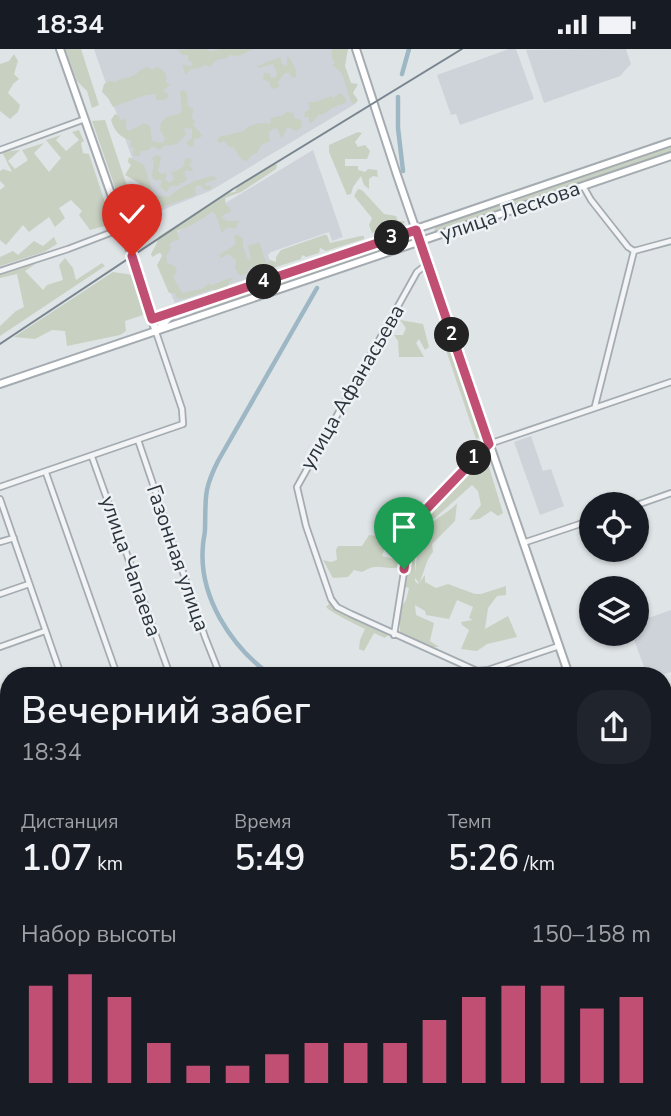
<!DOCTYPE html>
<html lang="ru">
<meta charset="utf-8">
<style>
:root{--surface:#171b24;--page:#20242c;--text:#f1f3f6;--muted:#9ea1a6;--accent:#c14f74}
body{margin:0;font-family:"Nunito Sans",sans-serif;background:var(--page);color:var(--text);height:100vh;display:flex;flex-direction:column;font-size:26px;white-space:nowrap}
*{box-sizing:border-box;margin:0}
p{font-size:23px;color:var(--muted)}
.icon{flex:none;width:38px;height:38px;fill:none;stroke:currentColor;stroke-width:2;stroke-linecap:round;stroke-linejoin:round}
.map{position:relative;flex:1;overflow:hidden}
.panel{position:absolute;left:0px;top:618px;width:672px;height:450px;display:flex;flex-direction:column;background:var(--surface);border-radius:28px 28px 0 0;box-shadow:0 2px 5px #0004}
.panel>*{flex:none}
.controls{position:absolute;left:579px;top:443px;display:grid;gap:14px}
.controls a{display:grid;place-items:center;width:70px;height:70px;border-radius:50%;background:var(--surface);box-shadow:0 2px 5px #0004;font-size:35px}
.pin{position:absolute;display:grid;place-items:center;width:60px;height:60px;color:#fff;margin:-72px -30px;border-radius:50% 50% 50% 0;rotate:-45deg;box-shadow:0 0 7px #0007}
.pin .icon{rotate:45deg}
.km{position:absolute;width:35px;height:35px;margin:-18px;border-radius:50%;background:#222;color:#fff;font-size:19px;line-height:35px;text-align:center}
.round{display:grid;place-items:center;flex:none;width:74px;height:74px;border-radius:28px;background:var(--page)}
.overview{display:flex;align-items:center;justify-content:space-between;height:119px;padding:0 21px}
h1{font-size:38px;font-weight:600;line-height:52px}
.figures{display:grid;grid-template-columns:repeat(3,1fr);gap:10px;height:119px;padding:7px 21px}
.figures div{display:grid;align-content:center}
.figures b{font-size:35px;font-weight:600}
.figures small{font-size:19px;font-weight:400}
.figures p{font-size:19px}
.chart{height:196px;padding:14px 21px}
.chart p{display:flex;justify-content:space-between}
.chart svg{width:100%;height:126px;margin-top:7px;stroke:var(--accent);stroke-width:6}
.status{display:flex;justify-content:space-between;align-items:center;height:49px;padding:0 35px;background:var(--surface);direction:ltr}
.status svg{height:19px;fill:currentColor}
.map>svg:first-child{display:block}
.built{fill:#ced3d9}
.green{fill:#c8d0c1}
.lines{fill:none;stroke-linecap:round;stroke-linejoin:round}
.canal{stroke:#9eb7c4;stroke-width:4.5}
.street-casing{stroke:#a5acb1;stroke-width:8}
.secondary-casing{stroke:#a5acb1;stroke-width:10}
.primary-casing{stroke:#a0aab2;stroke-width:10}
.street{stroke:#f2f4f6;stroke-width:4.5}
.secondary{stroke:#fff;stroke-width:6}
.primary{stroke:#fff;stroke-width:7}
.tram{stroke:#7a868f;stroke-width:2}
.route-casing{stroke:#fff;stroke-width:14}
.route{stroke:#c14f74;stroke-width:9}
.labels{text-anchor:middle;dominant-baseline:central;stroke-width:5;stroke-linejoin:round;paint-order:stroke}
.street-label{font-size:21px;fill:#2a343d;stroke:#eff2f5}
</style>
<div class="status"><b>18:34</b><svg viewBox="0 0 49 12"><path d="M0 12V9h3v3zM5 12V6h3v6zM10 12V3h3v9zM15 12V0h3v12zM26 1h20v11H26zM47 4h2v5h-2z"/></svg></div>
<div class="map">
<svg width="671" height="1067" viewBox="0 0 671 1067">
<rect width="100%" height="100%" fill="#dfe4e7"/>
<!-- built -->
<path class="built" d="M94 0H337L355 55 210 142 155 164 149 158Z
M509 0H516L534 50 460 76 456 65 451 66 437 26Z
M626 0 631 15 620 27 544 54 526 1Z
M313 101 343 188 332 192 329 183 271 203 268 206 273 221 175 254 158 216 165 213 156 196Z
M531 387 543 422 551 420 564 457 540 466 514 393Z
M671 561V623L660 626H647L632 585 637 584V573Z"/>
<!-- green -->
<path class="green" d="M65 0H81L99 56 92 59 87 42 77 32Z
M193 0H207L210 3 220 0H253L239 7 230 6 227 9 216 11 210 18 204 16 200 19 191 20 186 26 182 16 192 17V13L188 11V6H182L178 1Z
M332 0H348L345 17 351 34 358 35 353 44 358 51 356 54 353 55C344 42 348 24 333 17L335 14 332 10Z
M14 5 18 12 14 25 19 30 13 35 8 44 20 56 18 63 10 70 0 62V15L9 12Z
M287 7C292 11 298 22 296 28L293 29 289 24H285L278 33 279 38 272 40 269 33 263 30 264 24H269L271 29 276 28 277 24 273 15 258 19 257 17 280 8 282 15 287 17Z
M148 18 152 21 157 18C165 22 167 24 166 33L170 36 163 41 169 46C166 51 163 52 156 50V45L146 46 113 58 108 49 102 43 104 35 110 32 116 33C121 29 124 30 130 28 137 26 140 19 148 18Z
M184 41 187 44 188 57 193 60 192 69 195 72 193 76 202 86 200 89 194 90 193 97 190 98 186 94 192 88V80L184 79 186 85C180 93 176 98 165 96L160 101 152 97 149 101 141 102 139 107H133L134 100 130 97 131 91C120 89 114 81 111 71L115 65 119 67 120 71 126 70V79L129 82 144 74 150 77 152 92 163 94 165 90 160 80 161 73 167 68 179 65 182 60 180 43Z
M341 44 347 51 345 54 332 59 322 66 319 65 312 74 309 73V68H304L305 63 310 60 308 53H316L331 47 333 49Z
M286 63 294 64V69L301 71 302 78 296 82 287 78 282 90 277 79 271 81 269 84 270 92 261 96 257 104 252 106 247 112 242 111 234 99 228 97 224 92 220 94 217 92 219 88 244 82C248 75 262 73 270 75L271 69 284 66Z
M105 71 140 176 135 181 138 189 133 190 92 72Z
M79 81 84 92 81 94 83 104 89 105 112 175 90 181 79 166 82 162 71 151 59 159 65 169 55 178 49 168 29 183 23 176 6 196 0 191V141L5 137 0 132V122L3 120 12 123 2 103 20 101 8 112 15 120 28 111 22 101 44 94 34 104 49 123 61 109 46 91 61 86 56 91 66 102 79 91 72 83Z
M358 83 362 84 355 93 358 98 365 96 370 102 367 110H345V117H358V121L365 123 368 120 377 121 378 128 373 127 369 130V140L364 136 361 127 353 138 351 145 347 146 329 103V96Z
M671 96V105L437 184 434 182 436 177Z
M157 106 161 108 158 122 161 125 167 124 165 131 170 134 174 130 171 122 174 123 183 118 185 111 188 109 192 111 189 117 192 119 193 123 187 121 184 123 187 130 184 134H180L179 137H170L167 143 163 141 160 137 162 131H154L152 127 154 113 152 109Z
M129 108 144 116 154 146 169 148C180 137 198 130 213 127L217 130 205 134 206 137H211V140L205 141 200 136 195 138 196 146 148 163 140 153 139 134 125 126 131 116 128 113Z
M275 114 277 116 276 120 241 143 225 149 226 157 230 158 231 163 223 166 222 169 227 172H239L236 179H226L222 184 215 164 212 163C200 171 190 178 177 182L179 191 173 192 169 195 171 199 166 207 167 214 175 217 177 223 173 228 182 244 201 240 208 235 212 236 233 228 227 238 216 242 212 240 184 250 177 249 175 244H169L157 216 163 205 159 204 152 208 151 205 157 194 158 188 227 144 235 143 237 138Z
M358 140 362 141 384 165 396 167 398 172H404L405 174 372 184 369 176 372 169 354 147Z
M237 185 243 190V198L247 209 251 211 248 197 259 193 267 216 270 211 276 213V208L281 201 324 186H327L330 194 361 187H364V190L326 202 320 199 319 204 306 208 302 206 301 210 261 223 253 217 248 221V224L240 227 235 219 236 211 229 205 220 209V205L236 195 234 188Z
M409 185 412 188V192L193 267 191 260Z
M54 188 57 195 44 203 0 217V208L13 202 18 206 34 192 43 197Z
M44 209 25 222 43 241 47 236 63 231 59 216 65 209 73 219 76 231 102 214 105 217 0 287V277L16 262 24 258 17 225 0 229V223Z
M113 223 133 226 143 266 125 272 126 282 120 286 67 297 65 282 52 281 35 290 14 288Z
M400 271 423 275 429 298 425 301 419 290 416 294 424 308H399L398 292 394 286H403L406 279Z
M453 300 459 312 462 332 471 352V360L482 384 481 388 476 390 446 301Z
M472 417 476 422 481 424 489 418 503 464 498 467 491 462 479 470 469 471 481 456 478 442 472 436 435 469 417 479Z
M457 454 455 472 432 495 433 503C426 510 424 524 419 534L415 529V532L418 535 425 526V533L436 539 448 535 475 545H481L506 537V546L497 547 488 559 485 580 508 567 517 588 487 595 477 602 461 600 469 581 462 576 461 573 473 571 469 569 473 558 457 551 449 570 426 566 425 562 415 556 416 566 434 574 430 592 439 598H430L400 585V560L406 551 409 539 402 537C409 522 410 503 414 486L419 484 420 485 415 509V523C418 507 417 486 430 475 439 467 450 463 457 454Z
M394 478 398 480 400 486 390 483 382 507 401 512 400 518C385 522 380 512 362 523L354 521 348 528 333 529 323 511 331 513 337 511 336 501 338 497H362L369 486 380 487Z
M330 554 388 586 385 589 374 584 364 602 359 600 360 591 365 580C357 576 330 563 326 558Z
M325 1059H374L376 1067H290Z"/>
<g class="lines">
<!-- canal -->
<path class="canal" d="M402 25 409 0
M398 48V79L403 122
M271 626C231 598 198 547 203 496 203 491 205 486 205 480 206 448 203 442 218 412L317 239
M434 1059 437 1067"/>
<!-- street casing -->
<g class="street-casing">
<path id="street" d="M0 101 85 70
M583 137 591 151 628 198 634 202
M634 202 671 192
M427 215 417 223 297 438 306 477 331 550 337 558 351 565 477 622 488 621 559 597
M0 222 68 200 123 179
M595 357 634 202
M138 391 205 588 220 626
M92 408 170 626
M46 424 117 626
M0 438 183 375 182 360 156 283
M0 450 61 626
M637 456 671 444
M0 493 14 489
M523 494 592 471
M0 545 29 535
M394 586 411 479 483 400 489 395 671 333
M0 598 45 582
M0 682 9 679
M663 725 671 723
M0 766 9 762
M0 841 9 838
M663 873 671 895
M0 893 9 890
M0 1009 9 1006
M53 1059 55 1067
M418 1059 421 1067
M543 1059 561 1067
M106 1067 139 1059
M506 1067 528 1059"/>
</g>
<!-- secondary casing -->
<g class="secondary-casing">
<path id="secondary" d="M60 0 123 179 156 283
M356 0 397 126 569 626
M152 270 671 93
M157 281 174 264
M0 335 671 107"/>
</g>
<!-- primary casing -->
<g class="primary-casing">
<path id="primary" d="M663 696 671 693
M0 931 9 928"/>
</g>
<!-- street -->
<use href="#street" class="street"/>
<!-- secondary -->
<use href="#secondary" class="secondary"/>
<!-- primary -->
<use href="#primary" class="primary"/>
<!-- tram -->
<path class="tram" d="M0 295 233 140 462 0"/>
</g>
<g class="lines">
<!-- route casing -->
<g class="route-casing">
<path id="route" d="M132 207 152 270 416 181 489 395 413 474 409 485 404 520"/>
</g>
<!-- route -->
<use href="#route" class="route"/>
</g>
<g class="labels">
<!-- street labels -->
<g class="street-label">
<text transform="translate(510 162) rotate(-19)">улица Лескова</text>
<text transform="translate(352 338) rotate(-60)">улица Афанасьева</text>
<text transform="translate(178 509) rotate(71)">Газонная улица</text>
<text transform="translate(131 517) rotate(71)">улица Чапаева</text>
</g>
</g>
</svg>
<div class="controls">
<a><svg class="icon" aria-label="locate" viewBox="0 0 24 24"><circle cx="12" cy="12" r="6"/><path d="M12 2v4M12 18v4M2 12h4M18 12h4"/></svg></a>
<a><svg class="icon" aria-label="layers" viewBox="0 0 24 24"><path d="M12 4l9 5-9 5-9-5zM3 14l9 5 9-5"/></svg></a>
</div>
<div class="pin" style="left:404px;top:520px;background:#1e9e55"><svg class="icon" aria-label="arrive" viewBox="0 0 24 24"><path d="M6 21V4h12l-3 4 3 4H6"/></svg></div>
<div class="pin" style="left:132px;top:207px;background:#d93025"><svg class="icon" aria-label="check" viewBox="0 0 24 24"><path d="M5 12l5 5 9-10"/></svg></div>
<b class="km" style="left:474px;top:409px">1</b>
<b class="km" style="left:452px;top:286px">2</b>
<b class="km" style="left:392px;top:189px">3</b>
<b class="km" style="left:264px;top:233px">4</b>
<section class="panel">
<div class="overview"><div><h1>Вечерний забег</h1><p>18:34</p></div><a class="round"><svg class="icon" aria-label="share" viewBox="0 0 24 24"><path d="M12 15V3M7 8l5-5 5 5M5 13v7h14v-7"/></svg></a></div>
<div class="figures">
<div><p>Дистанция</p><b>1.07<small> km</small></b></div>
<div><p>Время</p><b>5:49</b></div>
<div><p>Темп</p><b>5:26<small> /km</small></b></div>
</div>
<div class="chart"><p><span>Набор высоты</span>150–158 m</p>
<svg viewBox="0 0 160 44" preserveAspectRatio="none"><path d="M5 44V10M15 44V6M25 44V14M35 44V30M45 44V38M55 44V38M65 44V34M75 44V30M85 44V30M95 44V30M105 44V22M115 44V14M125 44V10M135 44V10M145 44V18M155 44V14"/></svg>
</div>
</section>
</div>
